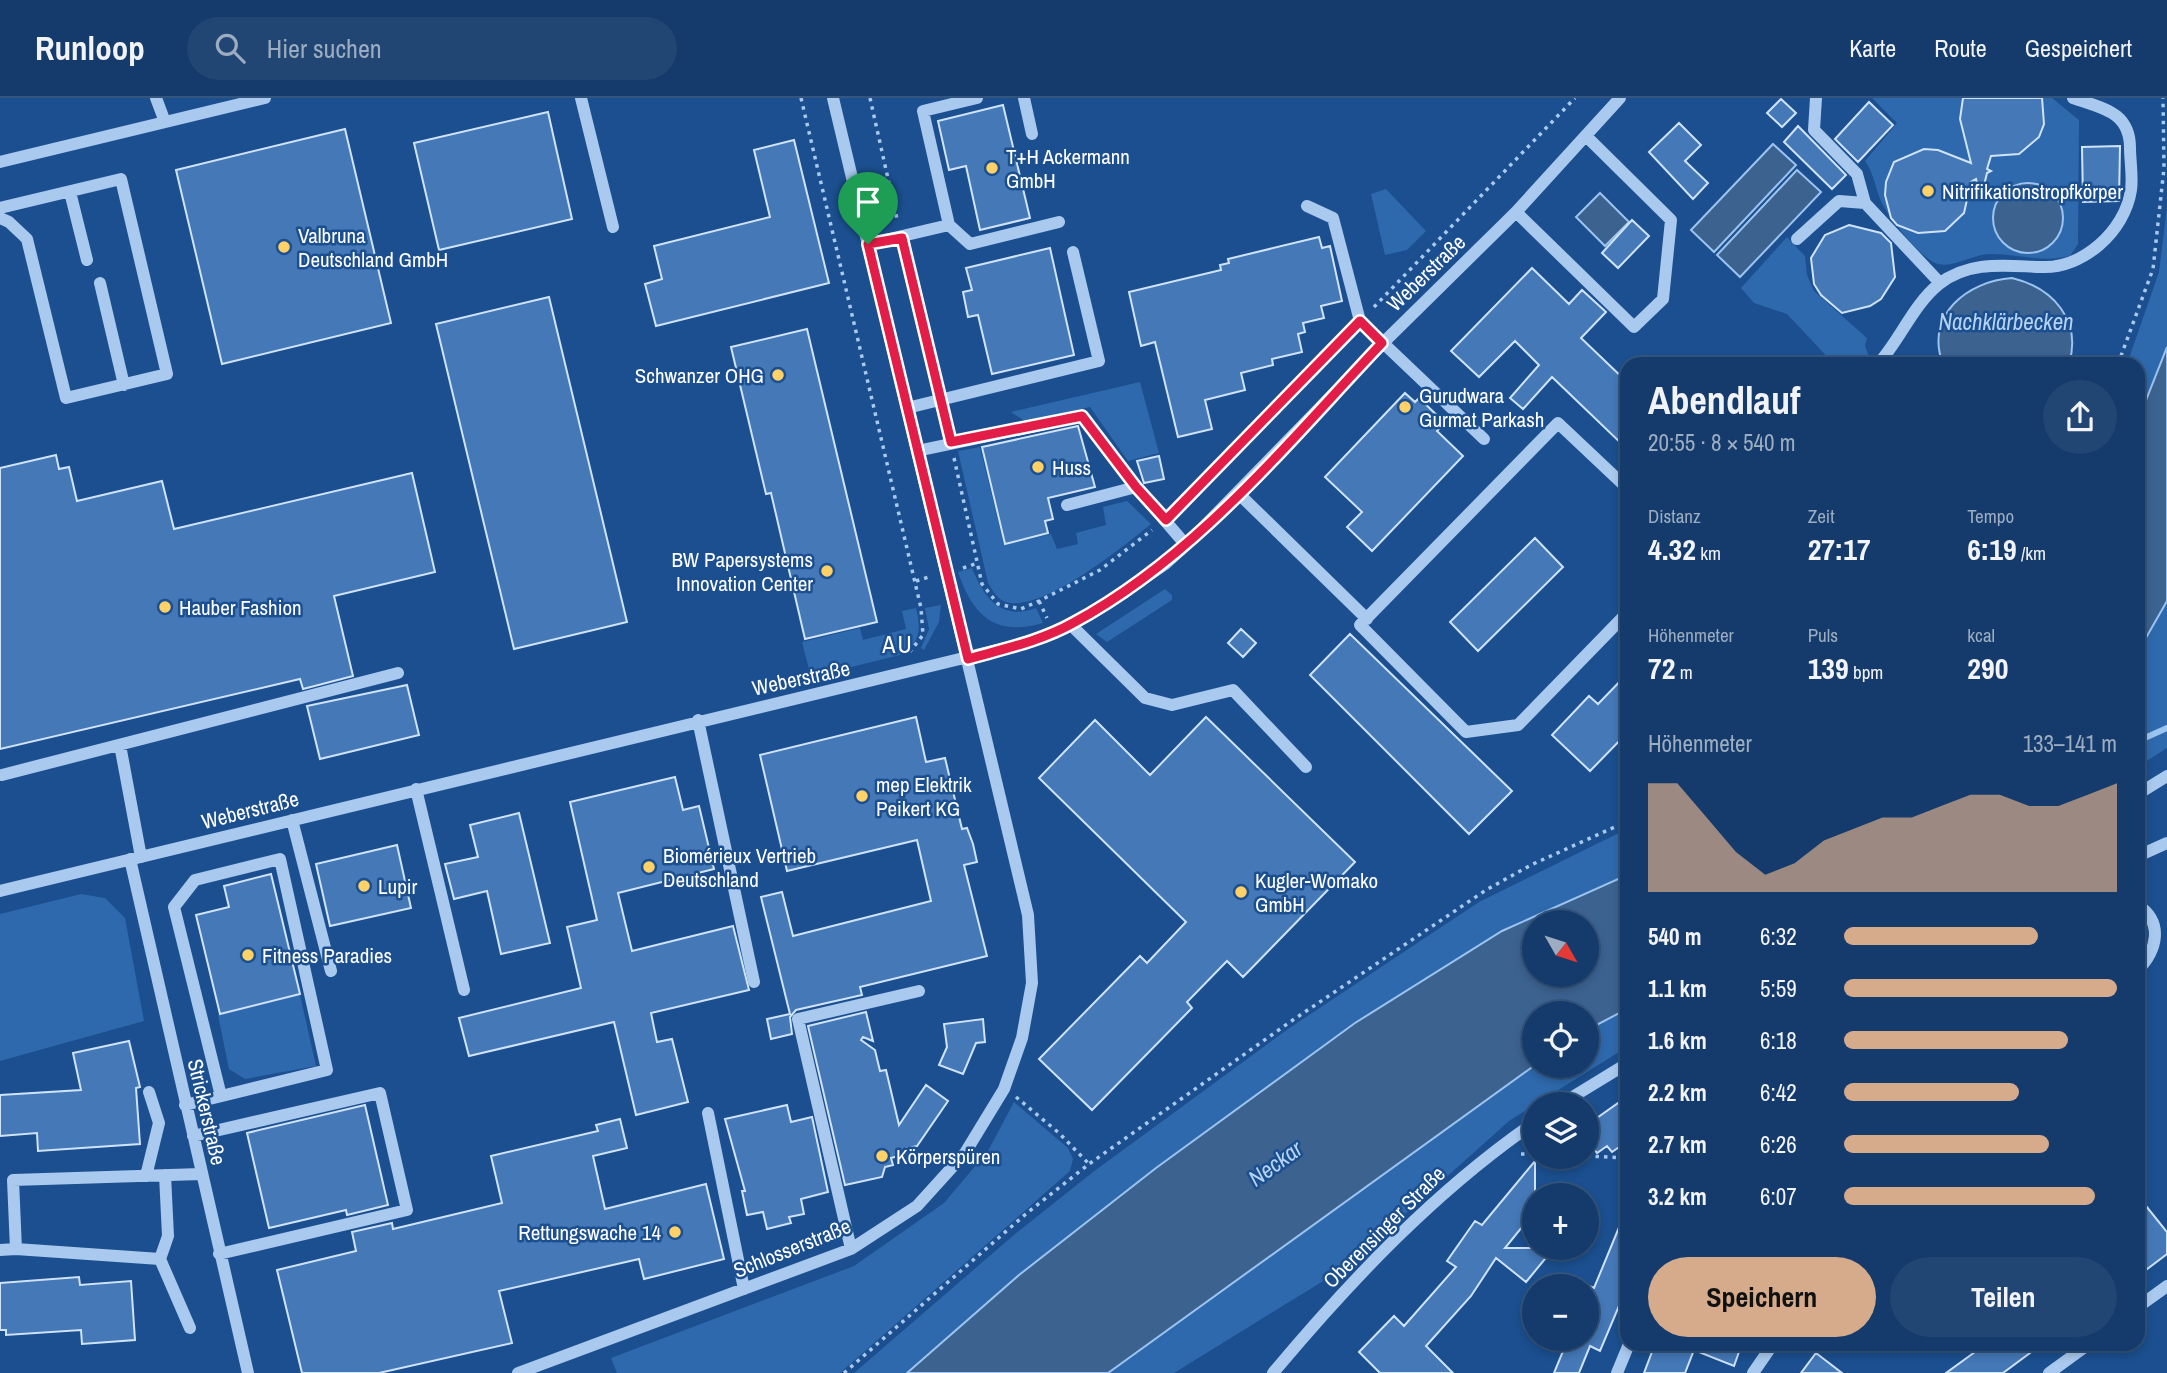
<!DOCTYPE html>
<html lang="de">
<meta charset="utf-8">
<style>
:root{--surface:#143b6b;--page:#214673;--text:#f1f3f6;--muted:#9dadc1;--line:#33557e;--accent:#d6ab8b}
body{margin:0;font-family:"Archivo Narrow",sans-serif;background:var(--page);color:var(--text);height:100vh;display:flex;flex-direction:column;font-size:26px;white-space:nowrap}
*{box-sizing:border-box;margin:0}
p{font-size:23px;color:var(--muted)}
.icon{flex:none;width:38px;height:38px;fill:none;stroke:currentColor;stroke-width:2;stroke-linecap:round;stroke-linejoin:round}
.map{position:relative;flex:1;overflow:hidden}
.drawer{position:absolute;left:1620px;top:259px;width:525px;height:994px;display:flex;flex-direction:column;background:var(--surface);border-radius:21px;box-shadow:0 4px 10px #0003,0 0 0 2px var(--line)}
.drawer>*{flex:none}
.needle{width:46px;rotate:129deg}
.buttons{position:absolute;left:1522px;top:812px;display:grid;gap:14px}
.buttons a{display:grid;place-items:center;width:77px;height:77px;border-radius:50%;background:var(--surface);box-shadow:0 4px 10px #0003,0 0 0 2px var(--line);font-size:35px}
.pin{position:absolute;display:grid;place-items:center;width:60px;height:60px;color:#fff;margin:-72px -30px;border-radius:50% 50% 50% 0;rotate:-45deg;box-shadow:0 0 7px #0007}
.pin .icon{rotate:45deg}
.round{display:grid;place-items:center;flex:none;width:74px;height:74px;border-radius:37px;background:var(--page)}
.headline{display:flex;align-items:center;justify-content:space-between;height:119px;padding:0 28px}
h1{font-size:38px;font-weight:800;line-height:52px}
.metrics{display:grid;grid-template-columns:repeat(3,1fr);gap:10px;height:119px;padding:7px 28px}
.metrics div{display:grid;align-content:center}
.metrics b{font-size:30px;font-weight:800}
.metrics small{font-size:19px;font-weight:400}
.metrics p{font-size:19px}
.chart{height:196px;padding:14px 28px}
.chart p{display:flex;justify-content:space-between}
.chart svg{width:100%;height:126px;margin-top:7px;fill:var(--accent);opacity:.7}
.primary-button{display:flex;gap:14px;margin-top:auto;padding:14px 28px}
.primary-button a{flex:1;height:80px;border-radius:42px;background:var(--accent);color:#111;font-size:28px;font-weight:800;line-height:80px;text-align:center}
.primary-button a+a{background:var(--page);color:var(--text)}
ul{padding:0 28px;list-style:none;font-size:23px}
li{display:grid;grid-template-columns:112px 84px 1fr;align-items:center;height:52px}
li i{height:18px;border-radius:9px;background:var(--accent)}
header{display:flex;align-items:center;gap:42px;box-sizing:border-box;height:98px;padding:0 35px;background:var(--surface);border-bottom:2px solid var(--line)}
header strong{font-size:33px}
nav{display:flex;gap:38px;margin-inline-start:auto;font-size:24px}
.search{width:490px;height:63px;background:var(--page);display:flex;align-items:center;gap:18px;box-sizing:border-box;padding:0 24px;border-radius:38px;color:var(--muted);font-size:26px}
.map>svg:first-child{display:block}
.green{fill:#2e69ad}
.water{fill:#3c6290;stroke:#9cc4f0;stroke-width:2;fill-rule:evenodd}
.lines{fill:none;stroke-linecap:round;stroke-linejoin:round}
.stream{stroke:#9cc4f0;stroke-width:6}
.building{fill:#4478b7;stroke:#cfe3fa;stroke-width:2}
.path{stroke:#a9c9ee;stroke-width:3.5;stroke-dasharray:3.5 5;stroke-linecap:butt}
.minor{stroke:#a9c9ee;stroke-width:12}
.route-casing{stroke:#fff;stroke-width:14}
.route{stroke:#e11d48;stroke-width:9}
.poi-dot{fill:#ffd166;stroke:#1b4f8f;stroke-width:2.5}
.labels{text-anchor:middle;dominant-baseline:central;stroke-width:5;stroke-linejoin:round;paint-order:stroke}
.poi-label{font-size:21px;fill:#fff;stroke:#1b4f8f;text-anchor:start}
.street-label{font-size:21px;fill:#fff;stroke:#1b4f8f}
.water-label{font-size:23px;font-style:italic;fill:#b5d3f5;stroke:#1b4f8f}
.quarter-label{font-size:24px;letter-spacing:2px;fill:#fff;stroke:#1b4f8f}
</style>
<header>
<strong>Runloop</strong>
<div class="search"><svg class="icon" aria-label="search" viewBox="0 0 24 24"><circle cx="10" cy="10" r="6"/><path d="M15 15l6 6"/></svg>Hier suchen</div>
<nav><a>Karte</a><a>Route</a><a>Gespeichert</a></nav>
</header>
<div class="map">
<svg width="2167" height="1275" viewBox="0 0 2167 1275">
<rect width="100%" height="100%" fill="#1b4f8f"/>
<!-- green -->
<path class="green" d="M1872 0H2052L2079 22 2078 146 2070 158C2042 165 2019 156 1990 156 1973 156 1955 170 1938 166 1922 162 1891 122 1883 107 1875 92 1875 77 1865 63L1897 25Z
M1386 91 1426 133 1407 152 1385 157 1371 96Z
M2167 109V249L2139 320 2138 266H2127L2159 174Z
M1787 139 1805 158 1807 177 1814 193 1867 240 1865 248 1872 266H1834L1787 216 1754 205 1741 190Z
M1140 284 1159 355 1128 363 1090 309 1026 324 1011 314Z
M980 349 1004 447 1051 436 1057 451 1078 446 1076 435 1106 427 1103 409 1127 403 1151 426C1124 448 1042 515 1006 504 997 501 993 493 988 485L958 353Z
M972 470C984 500 1001 523 1036 510L1043 525C995 539 973 518 958 474Z
M1165 491 1172 497V502L1107 544 1096 536Z
M2167 503V650L2139 668V552Z
M941 507 939 524 924 552 921 550 929 531 925 510Z
M916 510C921 531 921 545 900 557L811 579 802 544 860 530 863 542 906 531 902 513Z
M1627 731V776L1502 833 1355 925 1156 1070 1019 1177 907 1275H854L1015 1136 1093 1074 1288 931 1479 804Z
M81 796 105 800 125 820 144 923 0 963V816Z
M300 897 316 968 245 981 229 971 218 917Z
M1627 911V949L1509 1023 1346 1169 1174 1275H1108L1535 967 1587 968V932Z
M1014 1004 1068 1050 1073 1061 1070 1073 840 1275H617L611 1260 854 1168 944 1105 988 1053Z"/>
<!-- water -->
<path class="water" d="M1773 46 1796 67 1714 154 1691 132Z
M1797 72 1821 94 1740 179 1717 157Z
M1993 120a35 35 0 1 1 70 0a35 35 0 1 1-70 0Z
M1600 95 1629 124 1605 148 1576 119Z
M2012 180C2053 190 2082 222 2069 266H1943C1924 217 1968 183 2012 180Z
M2167 249V503L2139 552V320Z
M1627 777V911L1587 932V915H1535V967L1108 1275H907L1019 1177 1156 1070 1355 925 1502 833ZM1587 824V877H1535V824Z"/>
<g class="lines">
<!-- stream -->
<path class="stream" d="M2138 643 2167 630"/>
</g>
<!-- building -->
<path class="building" d="M1963 0H2042L2044 26 2039 39 2019 56 1991 58 1987 71 1991 73 1987 75 1981 100 1976 81 1971 84 1964 115 1945 133 1918 135 1897 127 1891 120 1885 97 1886 84 1894 64 1924 51 1938 52 1971 65 1960 21Z
M1781 1 1796 15 1782 29 1767 15Z
M1869 4 1893 27 1858 64 1835 41Z
M1003 7 1030 120 980 132 966 68 949 72 938 23Z
M548 14 572 121 439 152 414 45Z
M1679 25 1701 47 1685 63 1708 85 1693 101 1649 54Z
M1798 28 1846 77 1832 91 1784 44Z
M345 31 391 225 222 266 176 72Z
M794 42 829 185 656 228 645 186 662 181 654 148 770 119 754 52Z
M2120 48 2119 103 2083 104 2082 49Z
M1632 122 1649 138 1618 170 1602 155Z
M1849 127 1881 135 1891 145 1895 179 1881 201 1870 208 1842 215 1821 197 1814 186 1811 160 1825 137Z
M1319 139 1322 150 1330 148 1342 203 1321 208 1324 220 1303 225 1305 234 1298 236 1302 254 1272 261 1273 267 1241 275 1245 292 1205 302 1212 331 1178 339 1155 244 1141 248 1129 194 1221 172 1220 167 1229 165 1228 161Z
M1050 150 1074 257 992 276 978 217 968 219 963 194 972 192 966 170Z
M1532 170 1569 206 1582 192 1606 214 1581 240 1628 285V352L1552 279 1523 311 1510 300 1539 267 1515 243 1479 279 1451 253Z
M549 199 627 524 514 551 436 226Z
M807 231 877 524 805 541 771 395 766 396 731 249Z
M1405 295 1415 304 1419 300 1445 325 1437 333 1463 358 1372 453 1347 429 1362 414 1325 379Z
M1078 328 1095 389 1048 400 1053 421 1045 423 1048 435 1005 446 982 349Z
M56 357 59 371 69 369 77 403 162 383 174 431 412 375 435 474 334 498 353 578 303 591 300 581 0 651V370Z
M1159 358 1164 381 1144 385 1137 363Z
M1535 440 1563 469 1478 553 1450 524Z
M1241 531 1256 545 1243 559 1228 545Z
M1350 536 1512 693 1469 736 1310 577Z
M1628 575V634L1590 673 1552 637 1589 598 1598 606Z
M407 587 419 637 320 661 307 608Z
M916 619 926 664 945 660 962 731 967 730 973 746 977 764 964 767 987 858 860 889 862 897 796 912 790 919 792 936 771 941 767 921 790 916 761 799 782 794 793 838 931 803 917 742 787 773 760 657Z
M1206 619 1355 764 1243 879 1227 863 1187 904 1192 910 1092 1012 1039 961 1140 858 1147 865 1186 824 1039 680 1095 622 1150 677Z
M675 679 683 712 699 708 714 771 618 795 632 853 733 828 749 892 651 915 657 944 672 941 688 1004 636 1017 614 924 469 958 459 920 581 890 567 829 597 822 570 704Z
M519 715 550 845 501 856 487 793 454 801 445 766 478 759 470 727Z
M397 747 411 810 330 828 316 766Z
M271 776 300 896 220 916 196 817 229 809 224 788Z
M866 914 873 943 863 939 861 942 875 952 880 973 886 972 899 1027 926 987 948 1003 917 1048 905 1051 906 1056 891 1060 893 1067 885 1069 882 1079 845 1087 808 928Z
M983 921 985 944 976 945 963 976 939 967 947 949 944 926Z
M129 943 140 989 136 990 140 1046 38 1053 37 1035 0 1038V997L81 992 73 955Z
M1628 998V1043L1612 1054 1607 1048 1597 1055 1587 1041V1027Z
M365 1007 388 1107 347 1117 346 1112 269 1130 247 1035Z
M787 1007 791 1024 812 1019 828 1094 801 1101 804 1116 789 1119 791 1125 767 1131 763 1114 747 1117 742 1093H745L725 1021Z
M620 1021 627 1050 593 1058 605 1111 706 1086 724 1161 644 1181 639 1161 499 1193 512 1245 379 1275H302L277 1172 356 1153 352 1134 392 1125 393 1131 502 1105 491 1058 598 1033 596 1027Z
M1535 1063V1113L1505 1150H1554L1526 1184 1496 1160 1471 1198 1426 1248 1453 1275H1380L1359 1254 1394 1218 1404 1228 1456 1169 1447 1163 1475 1123 1482 1127Z
M2138 1098 2167 1134V1156L2138 1178Z
M1627 1110 1628 1197 1624 1196 1600 1253 1590 1248 1579 1275H1554L1568 1241H1587V1187L1594 1190Z
M79 1179 80 1187 131 1183 135 1242 82 1246 81 1232 6 1237V1232H0V1185Z
M1655 1246H1729L1740 1251 1734 1268 1694 1252 1685 1275H1644Z
M1986 1246H2042L2003 1275H1946Z
M1816 1255 1842 1275H1801Z"/>
<g class="lines">
<!-- path -->
<path class="path" d="M801 0 921 510 923 537 908 556
M870 0 897 121
M905 152 937 288
M1374 209 1575 0
M2118 266 2153 171 2164 70 2163 0
M954 360 982 486 998 506 1021 511 1039 503 1100 472 1152 432
M1176 411 1349 234
M963 470 978 465
M916 483 932 478
M1039 503 1047 520
M1016 999 1059 1035 1089 1066
M1521 1056H1535
M1587 1058 1628 1060
M844 1275 1027 1115 1089 1066 1290 924 1486 792 1531 767 1628 723"/>
<!-- minor -->
<path class="minor" d="M156 0 165 24
M581 0 613 129
M1024 0 1032 36
M1816 0 1814 32 1857 76 1865 105 1940 185
M0 64 265 0
M70 94 87 162
M1307 108 1333 120 1360 223 1484 341
M0 110 121 81 167 276 66 300 27 141 9 124 0 120
M1516 114 1634 229 1663 201 1671 122 1586 38
M949 127 923 13 977 0
M1797 141 1839 103 1865 105
M868 146 949 127 970 146 1059 124
M100 185 124 287
M1878 266C1900 242 1913 207 1939 186 1970 162 2006 168 2041 169 2083 171 2125 133 2131 92 2133 79 2130 63 2130 50 2130 13 2101 10 2073 0
M907 310 1099 263 1073 154
M917 353 1082 318 1136 389 1186 447
M1628 391 1558 325 1360 527 1466 634 1518 627 1628 514
M1238 395 1367 521
M1067 407 1136 389
M1071 527 1145 600 1172 607 1233 592 1306 669
M698 622 754 884
M120 647 141 759
M2 677 398 575
M416 691 464 892
M2138 696 2167 678
M292 722 331 873
M2138 758 2167 745
M130 761 248 1275
M0 793 1026 545 1071 527 1114 501 1165 466 1186 447 1383 245 1516 114 1620 0
M2138 807C2164 825 2157 852 2138 872
M1561 1006 1628 965
M185 1007 327 972 280 761 195 782 174 809 221 998
M708 1015 744 1191
M193 1038 380 995 407 1112 219 1156
M146 1078 159 1025 149 994
M16 1151 160 1161 190 1230
M851 1151 798 921 919 893
M0 1152 16 1151 13 1082 201 1076
M160 1161 168 1138 165 1077
M2138 1209 2167 1188
M518 1275 851 1151 917 1108 965 1055 1004 991 1022 940 1032 885 1028 817 833 0
M1273 1275C1351 1182 1435 1093 1535 1024
M1617 1275 1629 1246
M1753 1275 1773 1246
M2049 1275 2089 1246"/>
</g>
<g class="lines">
<!-- route casing -->
<g class="route-casing">
<path id="route" d="M902 140 951 344 1082 318 1136 389 1166 422 1360 223 1382 245C1287 345 1196 459 1073 525 1041 543 1003 551 968 561L868 146Z"/>
</g>
<!-- route -->
<use href="#route" class="route"/>
</g>
<!-- markers -->
<g class="poi-dot">
<circle cx="992" cy="70" r="7"/>
<circle cx="1928" cy="93" r="7"/>
<circle cx="284" cy="149" r="7"/>
<circle cx="778" cy="277" r="7"/>
<circle cx="1405" cy="309" r="7"/>
<circle cx="1038" cy="369" r="7"/>
<circle cx="827" cy="473" r="7"/>
<circle cx="165" cy="509" r="7"/>
<circle cx="862" cy="698" r="7"/>
<circle cx="649" cy="769" r="7"/>
<circle cx="364" cy="788" r="7"/>
<circle cx="1241" cy="794" r="7"/>
<circle cx="248" cy="857" r="7"/>
<circle cx="882" cy="1058" r="7"/>
<circle cx="675" cy="1134" r="7"/>
</g>
<g class="labels">
<!-- poi labels -->
<g class="poi-label">
<text x="1006" y="58">T+H Ackermann<tspan x="1006" dy="24">GmbH</tspan></text>
<text x="1942" y="93">Nitrifikationstropfkörper</text>
<text x="298" y="137">Valbruna<tspan x="298" dy="24">Deutschland GmbH</tspan></text>
<text x="764" y="277" text-anchor="end">Schwanzer OHG</text>
<text x="1419" y="297">Gurudwara<tspan x="1419" dy="24">Gurmat Parkash</tspan></text>
<text x="1052" y="369">Huss</text>
<text x="813" y="461" text-anchor="end">BW Papersystems<tspan x="813" dy="24">Innovation Center</tspan></text>
<text x="179" y="509">Hauber Fashion</text>
<text x="876" y="686">mep Elektrik<tspan x="876" dy="24">Peikert KG</tspan></text>
<text x="663" y="757">Biomérieux Vertrieb<tspan x="663" dy="24">Deutschland</tspan></text>
<text x="1255" y="782">Kugler-Womako<tspan x="1255" dy="24">GmbH</tspan></text>
<text x="378" y="788">Lupir</text>
<text x="262" y="857">Fitness Paradies</text>
<text x="896" y="1058">Körperspüren</text>
<text x="661" y="1134" text-anchor="end">Rettungswache 14</text>
</g>
<!-- street labels -->
<g class="street-label">
<text transform="translate(1426 175) rotate(-44)">Weberstraße</text>
<text transform="translate(801 580) rotate(-12)">Weberstraße</text>
<text transform="translate(250 712) rotate(-14)">Weberstraße</text>
<text transform="translate(207 1014) rotate(77)">Strickerstraße</text>
<text transform="translate(1384 1129) rotate(-45)">Oberensinger Straße</text>
<text transform="translate(792 1150) rotate(-22)">Schlosserstraße</text>
</g>
<!-- water labels -->
<g class="water-label">
<text x="2006" y="223">Nachklärbecken</text>
<text transform="translate(1275 1065) rotate(-36)">Neckar</text>
</g>
<!-- quarter labels -->
<g class="quarter-label">
<text x="898" y="546">AU</text>
</g>
</g>
</svg>
<div class="buttons">
<a><svg class="needle" viewBox="-14 -14 28 28"><path d="M0-13l5 13h-10z" fill="#e53935"/><path d="M0 13l5-13h-10z" fill="#9dadc1"/></svg></a>
<a><svg class="icon" aria-label="locate" viewBox="0 0 24 24"><circle cx="12" cy="12" r="6"/><path d="M12 2v4M12 18v4M2 12h4M18 12h4"/></svg></a>
<a><svg class="icon" aria-label="layers" viewBox="0 0 24 24"><path d="M12 4l9 5-9 5-9-5zM3 14l9 5 9-5"/></svg></a>
<a>+</a>
<a>−</a>
</div>
<div class="pin" style="left:868px;top:146px;background:#1e9e55"><svg class="icon" aria-label="arrive" viewBox="0 0 24 24"><path d="M6 21V4h12l-3 4 3 4H6"/></svg></div>
<section class="drawer">
<div class="headline"><div><h1>Abendlauf</h1><p>20:55 · 8 × 540 m</p></div><a class="round"><svg class="icon" aria-label="share" viewBox="0 0 24 24"><path d="M12 15V3M7 8l5-5 5 5M5 13v7h14v-7"/></svg></a></div>
<div class="metrics">
<div><p>Distanz</p><b>4.32<small> km</small></b></div>
<div><p>Zeit</p><b>27:17</b></div>
<div><p>Tempo</p><b>6:19<small> /km</small></b></div>
</div>
<div class="metrics">
<div><p>Höhenmeter</p><b>72<small> m</small></b></div>
<div><p>Puls</p><b>139<small> bpm</small></b></div>
<div><p>kcal</p><b>290</b></div>
</div>
<div class="chart"><p><span>Höhenmeter</span>133–141 m</p>
<svg viewBox="0 0 160 44" preserveAspectRatio="none"><path d="M0 44V6L10 6L20 18L30 30L40 38L50 34L60 26L70 22L80 18L90 18L100 14L110 10L120 10L130 14L140 14L150 10L160 6V44z"/></svg>
</div>
<ul>
<li><b>540 m</b>6:32<i style="width:71%"></i></li>
<li><b>1.1 km</b>5:59<i style="width:100%"></i></li>
<li><b>1.6 km</b>6:18<i style="width:82%"></i></li>
<li><b>2.2 km</b>6:42<i style="width:64%"></i></li>
<li><b>2.7 km</b>6:26<i style="width:75%"></i></li>
<li><b>3.2 km</b>6:07<i style="width:92%"></i></li>
</ul>
<div class="primary-button"><a>Speichern</a><a>Teilen</a></div>
</section>
</div>
